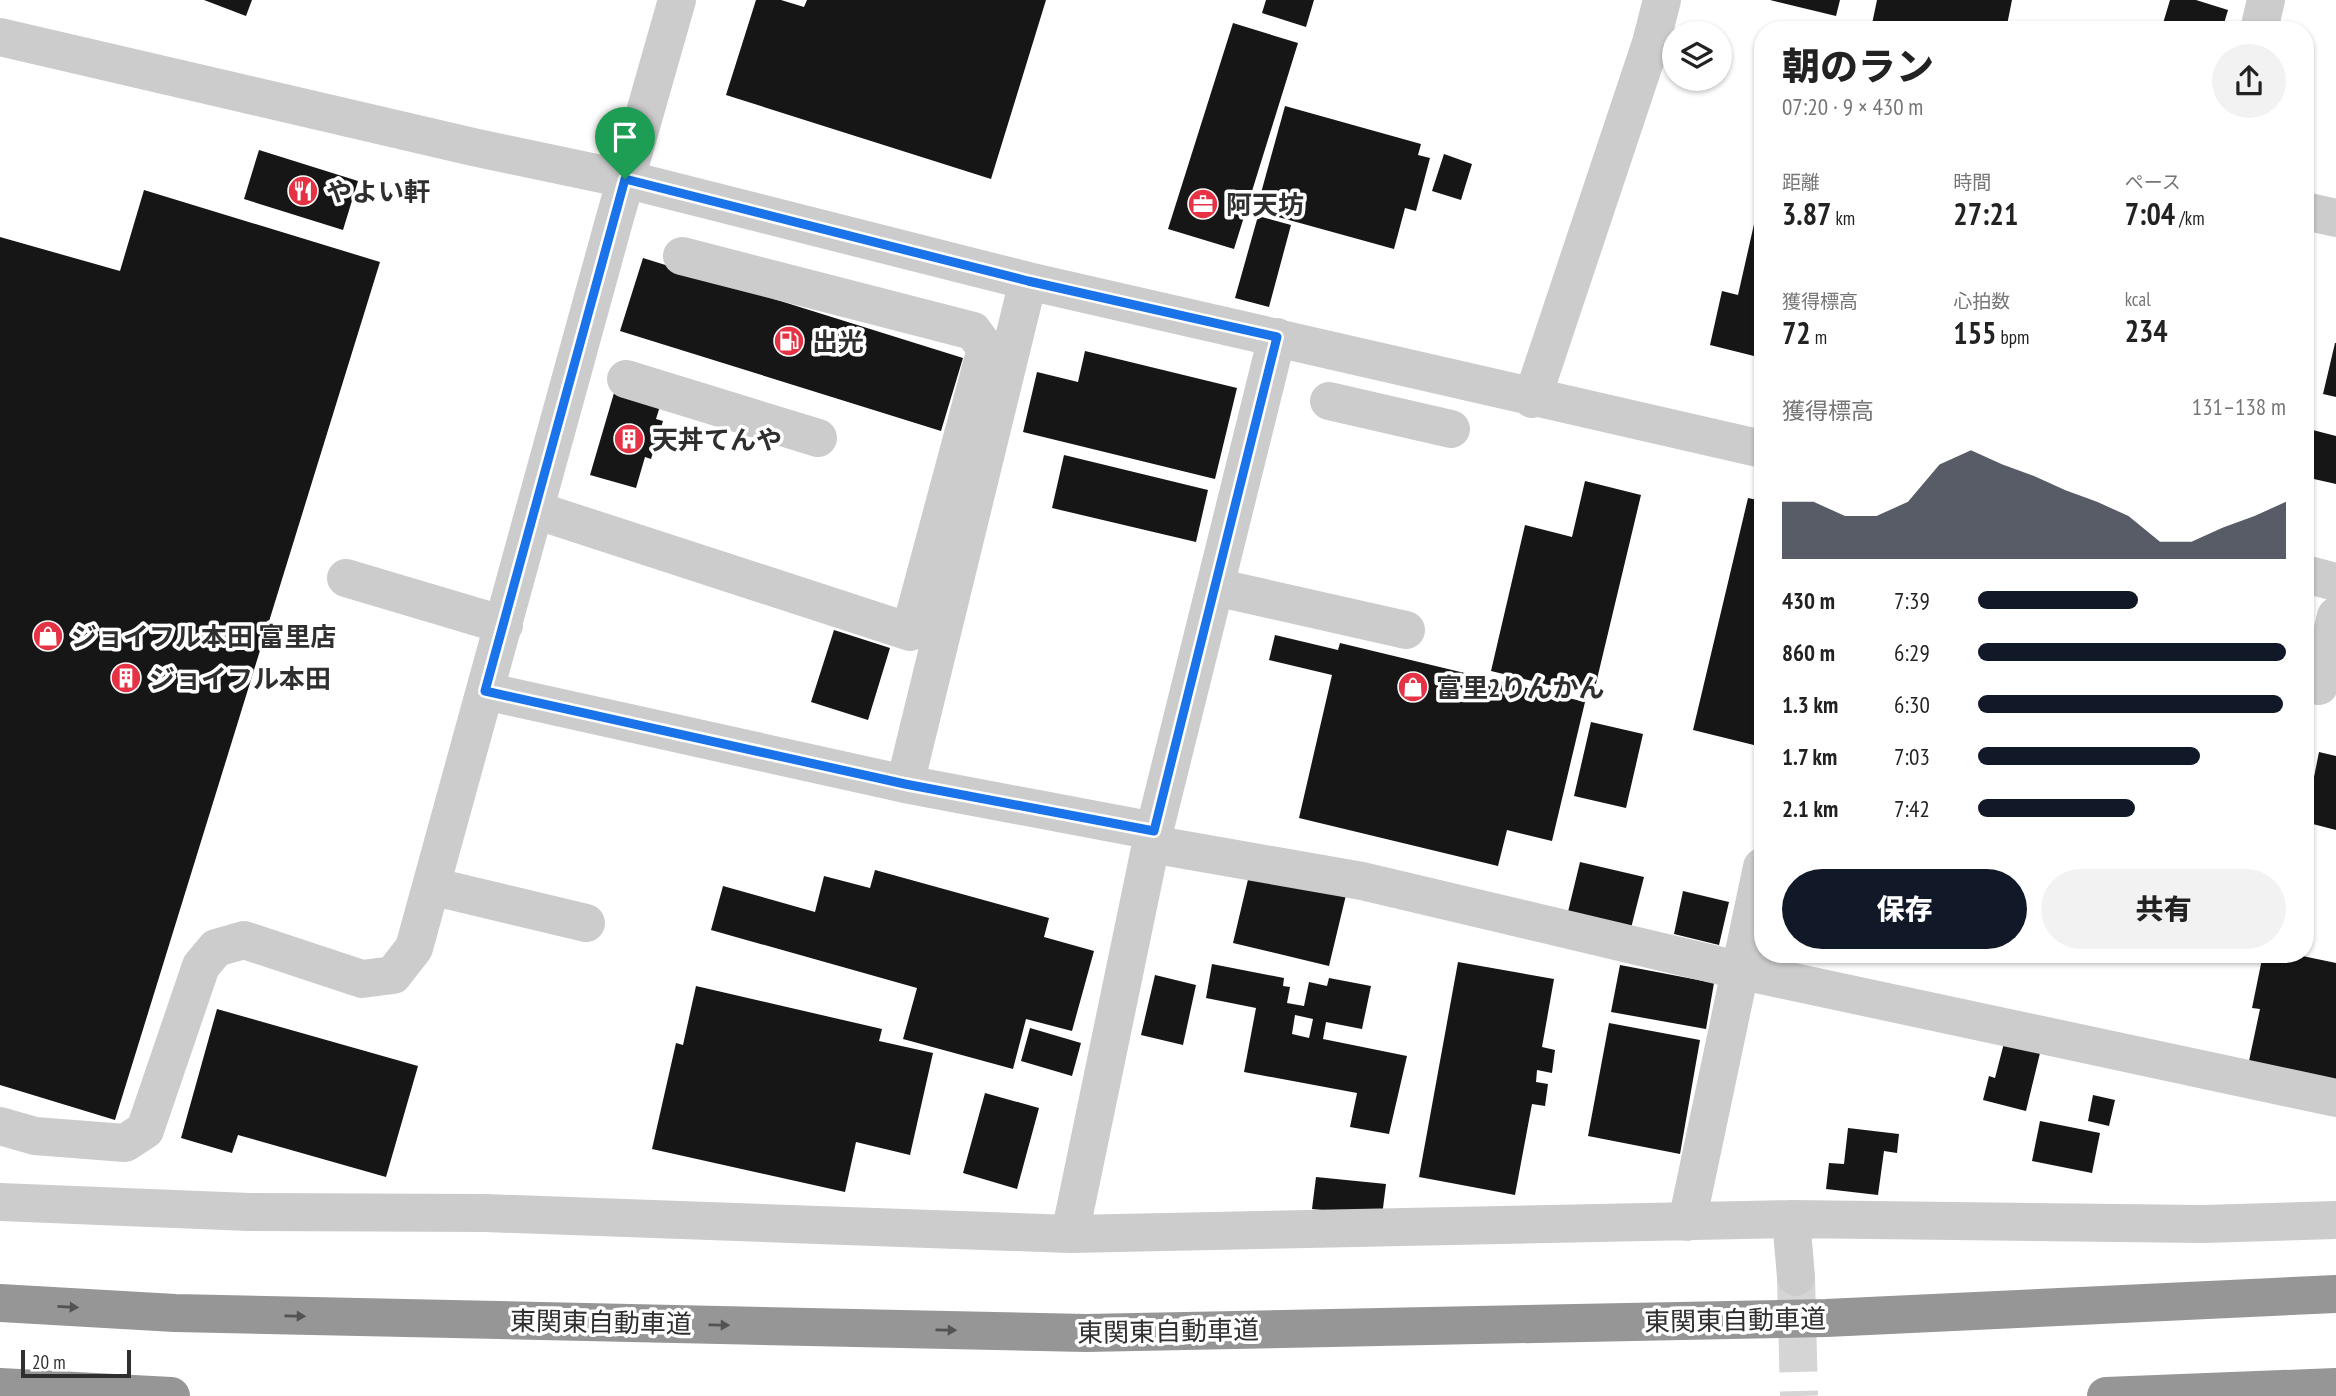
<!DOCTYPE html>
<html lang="ja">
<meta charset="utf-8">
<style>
:root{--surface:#fff;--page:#f2f2f2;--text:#222;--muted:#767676;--accent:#111827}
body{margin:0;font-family:"PT Sans Narrow","Noto Sans JP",sans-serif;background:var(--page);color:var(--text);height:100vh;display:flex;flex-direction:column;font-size:26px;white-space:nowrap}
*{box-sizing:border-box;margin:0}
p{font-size:23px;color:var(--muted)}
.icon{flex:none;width:38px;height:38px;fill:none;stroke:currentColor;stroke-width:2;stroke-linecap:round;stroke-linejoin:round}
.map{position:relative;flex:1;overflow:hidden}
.side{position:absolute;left:1754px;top:21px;width:560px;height:942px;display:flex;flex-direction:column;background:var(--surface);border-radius:28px;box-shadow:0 2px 5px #0004}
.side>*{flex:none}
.buttons{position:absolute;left:1662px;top:21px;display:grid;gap:14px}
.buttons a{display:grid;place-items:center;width:70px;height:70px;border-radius:50%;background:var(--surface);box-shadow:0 2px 5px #0004;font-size:35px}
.scale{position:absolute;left:21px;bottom:18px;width:110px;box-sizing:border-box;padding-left:7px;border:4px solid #2f2f2f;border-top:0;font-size:19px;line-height:24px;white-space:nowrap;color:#2f2f2f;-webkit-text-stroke:5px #fff;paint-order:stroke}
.pin{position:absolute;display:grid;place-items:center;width:60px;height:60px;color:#fff;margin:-72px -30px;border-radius:50% 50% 50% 0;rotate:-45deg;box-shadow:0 0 7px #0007}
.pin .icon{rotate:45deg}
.round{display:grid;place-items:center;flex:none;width:74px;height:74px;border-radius:37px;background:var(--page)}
.headline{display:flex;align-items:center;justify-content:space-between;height:119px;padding:0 28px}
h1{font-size:38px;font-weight:800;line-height:52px}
.figures{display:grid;grid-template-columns:repeat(3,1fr);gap:10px;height:119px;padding:7px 28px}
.figures div{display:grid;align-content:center}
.figures b{font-size:30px;font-weight:800}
.figures small{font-size:19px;font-weight:400}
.figures p{font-size:19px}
.chart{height:196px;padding:14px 28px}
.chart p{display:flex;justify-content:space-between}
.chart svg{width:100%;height:126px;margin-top:7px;fill:var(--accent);opacity:.7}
.button{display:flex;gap:14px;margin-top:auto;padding:14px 28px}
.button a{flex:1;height:80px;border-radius:42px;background:var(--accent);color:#fff;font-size:28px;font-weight:800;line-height:80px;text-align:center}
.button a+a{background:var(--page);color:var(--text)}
ul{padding:0 28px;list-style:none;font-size:23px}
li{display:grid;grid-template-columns:112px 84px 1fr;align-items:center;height:52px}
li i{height:18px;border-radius:9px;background:var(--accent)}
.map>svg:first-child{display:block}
.building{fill:#161616;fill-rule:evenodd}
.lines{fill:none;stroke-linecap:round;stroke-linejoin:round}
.minor-tunnel{stroke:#d5d5d5;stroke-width:38;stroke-dasharray:38 19;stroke-linecap:butt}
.minor{stroke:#ccc;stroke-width:38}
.highway{stroke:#969696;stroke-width:38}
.oneway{fill:#535353}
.route-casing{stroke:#fff;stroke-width:14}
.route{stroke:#1a73e8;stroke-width:9}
.labels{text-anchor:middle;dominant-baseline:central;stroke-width:7;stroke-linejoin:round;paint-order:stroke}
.poi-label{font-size:26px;font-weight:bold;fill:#2f2f2f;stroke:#fff;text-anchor:start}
.street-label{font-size:26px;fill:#2f2f2f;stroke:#fff}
</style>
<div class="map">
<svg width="2336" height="1396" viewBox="0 0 2336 1396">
<rect width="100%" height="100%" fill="#fff"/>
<!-- building -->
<path class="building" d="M204 0H252L246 16Z
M756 0H781L804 7 807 0H1046L991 179 726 95Z
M1266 0H1314L1306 27 1262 13Z
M1770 0H1840L1836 16Z
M1877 0H2012L2006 30H1903L1872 24Z
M2170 0H2196L2228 10 2222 30H2161Z
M1233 23 1298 43 1234 249 1168 229Z
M1285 106 1421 144 1418 155 1430 158 1416 211 1405 208 1394 249 1256 211Z
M259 150 358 181 343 230 244 199Z
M1444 154 1472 164 1461 200 1432 191Z
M144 190 380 262 115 1120 0 1085V237L120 271Z
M1757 211 1762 213V358L1710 345 1722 291 1738 295Z
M1258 216 1291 225 1269 307 1235 298Z
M643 258 963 358 941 431 620 331Z
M2335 343H2336V397L2323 394Z
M1085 351 1237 388 1215 479 1023 432 1037 372 1078 382Z
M614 393 660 406 656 419 663 421 651 459 645 457 636 488 590 475Z
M2305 428 2336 436V484L2305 477Z
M1064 455 1208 490 1196 542 1052 508Z
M1585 481 1641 495 1593 696 1491 671 1525 525 1572 537Z
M1748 498 1762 501V747L1693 730Z
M834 630 890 648 868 720 811 702Z
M1275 635 1338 650 1340 643 1585 702 1552 841 1507 830 1498 866 1299 818 1332 675 1269 660Z
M1591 722 1643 734 1626 808 1574 796Z
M2319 752 2336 756V830L2305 822Z
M1580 862 1644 877 1629 936 1566 920Z
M875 870 1049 918 1044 937 1094 951 1072 1031 1026 1019 1013 1069 903 1039 917 988 711 930 723 886 815 912 824 876 870 888Z
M1250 871 1346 895 1329 966 1233 943Z
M1683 891 1729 902 1719 945 1674 934Z
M2263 954H2293L2336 963V1089L2249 1061 2260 1009 2252 1008Z
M1458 962 1554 979 1542 1047 1555 1050 1552 1073 1537 1070 1536 1082 1548 1084 1545 1106 1532 1104 1515 1195 1419 1177Z
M1212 964 1284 978 1283 986 1290 987 1287 1003 1304 1006 1309 982 1327 986 1329 978 1371 986 1362 1029 1326 1022 1323 1039 1407 1056 1389 1134 1350 1127 1357 1093 1244 1072 1256 1008 1206 998ZM1295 1015 1313 1019 1309 1038 1292 1034Z
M1620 965 1714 983 1706 1029 1611 1012Z
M1155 975 1196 985 1183 1045 1141 1035Z
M696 986 882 1029 879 1041 933 1053 910 1155 856 1142 845 1192 652 1149 676 1043 683 1045Z
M217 1009 418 1066 386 1177 238 1135 232 1153 181 1138Z
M1609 1023 1700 1040 1680 1154 1588 1136Z
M1030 1028 1081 1043 1072 1076 1021 1061Z
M2004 1043 2040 1053 2026 1111 1983 1100 1989 1076 1995 1078Z
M985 1093 1039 1108 1017 1189 963 1173Z
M2093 1095 2115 1100 2109 1126 2088 1121Z
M2040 1121 2100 1133 2092 1173 2032 1161Z
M1848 1128 1899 1134 1897 1153 1884 1151 1878 1195 1826 1189 1829 1163 1844 1164Z
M1316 1177 1386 1184 1382 1216 1312 1209Z"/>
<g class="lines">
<!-- minor-tunnel -->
<path class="minor-tunnel" d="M1796 1277 1799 1396"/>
<!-- minor -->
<path class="minor" d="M2259 30 2266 0
M0 37 473 147 625 179 1028 281 1762 449
M2305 211 2336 218
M626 379 818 438
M1532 399 1651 43 1662 0
M1329 401 1451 429
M535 510 910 632 986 349 973 331 682 256
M2305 574 2336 582
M346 578 504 625
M1215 587 1406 630
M2319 686 2336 616
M485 691 905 784 1154 831
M905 784 1028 281
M1151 844 1362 881 1738 970 2336 1098
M431 886 586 923
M0 1126 35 1136 125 1143 145 1130 201 966 216 948 244 940 362 979 393 975 414 948 614 221 677 0
M0 1202 249 1212 485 1213 1070 1234 1791 1219 2203 1224 2336 1220
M1791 1219 1796 1277
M1687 1222 1762 867
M1070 1234 1151 844 1277 337"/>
<!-- highway -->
<path class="highway" d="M0 1303 175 1313 1086 1333 1826 1318 2336 1294
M0 1387 171 1396
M2106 1396 2336 1387"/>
</g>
<!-- one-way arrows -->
<defs><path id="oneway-solid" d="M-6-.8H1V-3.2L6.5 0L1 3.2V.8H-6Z" transform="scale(1.75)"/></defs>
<g class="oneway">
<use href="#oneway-solid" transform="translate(68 1307) rotate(3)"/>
<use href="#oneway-solid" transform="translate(295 1316) rotate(1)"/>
<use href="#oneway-solid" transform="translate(719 1325) rotate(1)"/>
<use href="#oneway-solid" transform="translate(946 1330) rotate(1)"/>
</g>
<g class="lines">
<!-- route casing -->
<g class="route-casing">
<path id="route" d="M625 179 1028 281 1277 337 1154 831 905 784 485 691Z"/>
</g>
<!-- route -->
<use href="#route" class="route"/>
</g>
<!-- icons -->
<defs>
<g id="restaurant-disc" transform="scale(1.575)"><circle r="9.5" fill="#e53245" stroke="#fff"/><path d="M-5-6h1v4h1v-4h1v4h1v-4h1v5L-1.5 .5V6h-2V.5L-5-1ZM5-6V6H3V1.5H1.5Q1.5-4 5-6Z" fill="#fff"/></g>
<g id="office-disc" transform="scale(1.575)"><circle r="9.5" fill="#e53245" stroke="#fff"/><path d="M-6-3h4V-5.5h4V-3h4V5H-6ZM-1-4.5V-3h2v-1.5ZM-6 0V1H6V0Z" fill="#fff"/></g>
<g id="fuel-disc" transform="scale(1.575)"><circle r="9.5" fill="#e53245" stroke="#fff"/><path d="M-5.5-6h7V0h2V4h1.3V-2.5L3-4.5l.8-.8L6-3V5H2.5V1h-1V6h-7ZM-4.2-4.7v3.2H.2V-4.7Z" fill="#fff"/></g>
<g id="building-disc" transform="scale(1.575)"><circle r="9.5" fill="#e53245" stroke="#fff"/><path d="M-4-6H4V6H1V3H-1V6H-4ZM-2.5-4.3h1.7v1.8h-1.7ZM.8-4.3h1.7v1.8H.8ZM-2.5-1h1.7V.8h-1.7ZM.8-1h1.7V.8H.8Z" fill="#fff"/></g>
<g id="shop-disc" transform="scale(1.575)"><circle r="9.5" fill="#e53245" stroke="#fff"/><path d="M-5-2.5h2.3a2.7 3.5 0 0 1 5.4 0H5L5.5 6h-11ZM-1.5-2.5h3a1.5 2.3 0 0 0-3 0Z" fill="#fff"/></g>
</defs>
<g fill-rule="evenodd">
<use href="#restaurant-disc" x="303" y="191"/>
<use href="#office-disc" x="1203" y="204"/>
<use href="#fuel-disc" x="789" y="341"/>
<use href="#building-disc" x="629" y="439"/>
<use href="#shop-disc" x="48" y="636"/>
<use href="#building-disc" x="126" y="678"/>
<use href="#shop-disc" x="1413" y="687"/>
</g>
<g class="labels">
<!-- poi labels -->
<g class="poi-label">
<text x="326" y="191">やよい軒</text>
<text x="1226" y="204">阿天坊</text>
<text x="812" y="341">出光</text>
<text x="652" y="439">天丼てんや</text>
<text x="71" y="636">ジョイフル本田 富里店</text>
<text x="149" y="678">ジョイフル本田</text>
<text x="1436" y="687">富里2りんかん</text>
</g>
<!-- street labels -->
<g class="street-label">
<text transform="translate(1735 1320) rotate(-1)">東関東自動車道</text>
<text transform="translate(601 1322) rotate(1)">東関東自動車道</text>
<text transform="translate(1168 1331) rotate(-1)">東関東自動車道</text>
</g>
</g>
</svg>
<div class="buttons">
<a><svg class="icon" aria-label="layers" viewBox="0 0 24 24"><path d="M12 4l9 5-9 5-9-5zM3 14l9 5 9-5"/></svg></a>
</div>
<div class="scale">20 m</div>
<div class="pin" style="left:625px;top:179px;background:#1e9e55"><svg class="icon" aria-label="arrive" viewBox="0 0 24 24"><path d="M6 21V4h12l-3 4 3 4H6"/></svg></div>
<section class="side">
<div class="headline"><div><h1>朝のラン</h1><p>07:20 · 9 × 430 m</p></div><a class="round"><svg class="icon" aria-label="share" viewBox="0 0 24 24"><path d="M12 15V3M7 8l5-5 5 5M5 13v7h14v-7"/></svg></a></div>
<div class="figures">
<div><p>距離</p><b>3.87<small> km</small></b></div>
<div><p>時間</p><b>27:21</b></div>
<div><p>ペース</p><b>7:04<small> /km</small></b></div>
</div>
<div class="figures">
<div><p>獲得標高</p><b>72<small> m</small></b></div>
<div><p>心拍数</p><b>155<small> bpm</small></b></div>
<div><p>kcal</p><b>234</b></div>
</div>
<div class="chart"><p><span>獲得標高</span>131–138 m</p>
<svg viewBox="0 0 160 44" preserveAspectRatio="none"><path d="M0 44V24L10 24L20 29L30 29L40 24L50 11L60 6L70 11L80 15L90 20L100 24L110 29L120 38L130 38L140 33L150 29L160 24V44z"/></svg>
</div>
<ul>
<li><b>430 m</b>7:39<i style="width:52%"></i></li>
<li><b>860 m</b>6:29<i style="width:100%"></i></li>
<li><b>1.3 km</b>6:30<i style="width:99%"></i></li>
<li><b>1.7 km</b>7:03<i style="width:72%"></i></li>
<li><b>2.1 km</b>7:42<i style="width:51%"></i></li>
</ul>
<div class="button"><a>保存</a><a>共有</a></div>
</section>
</div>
